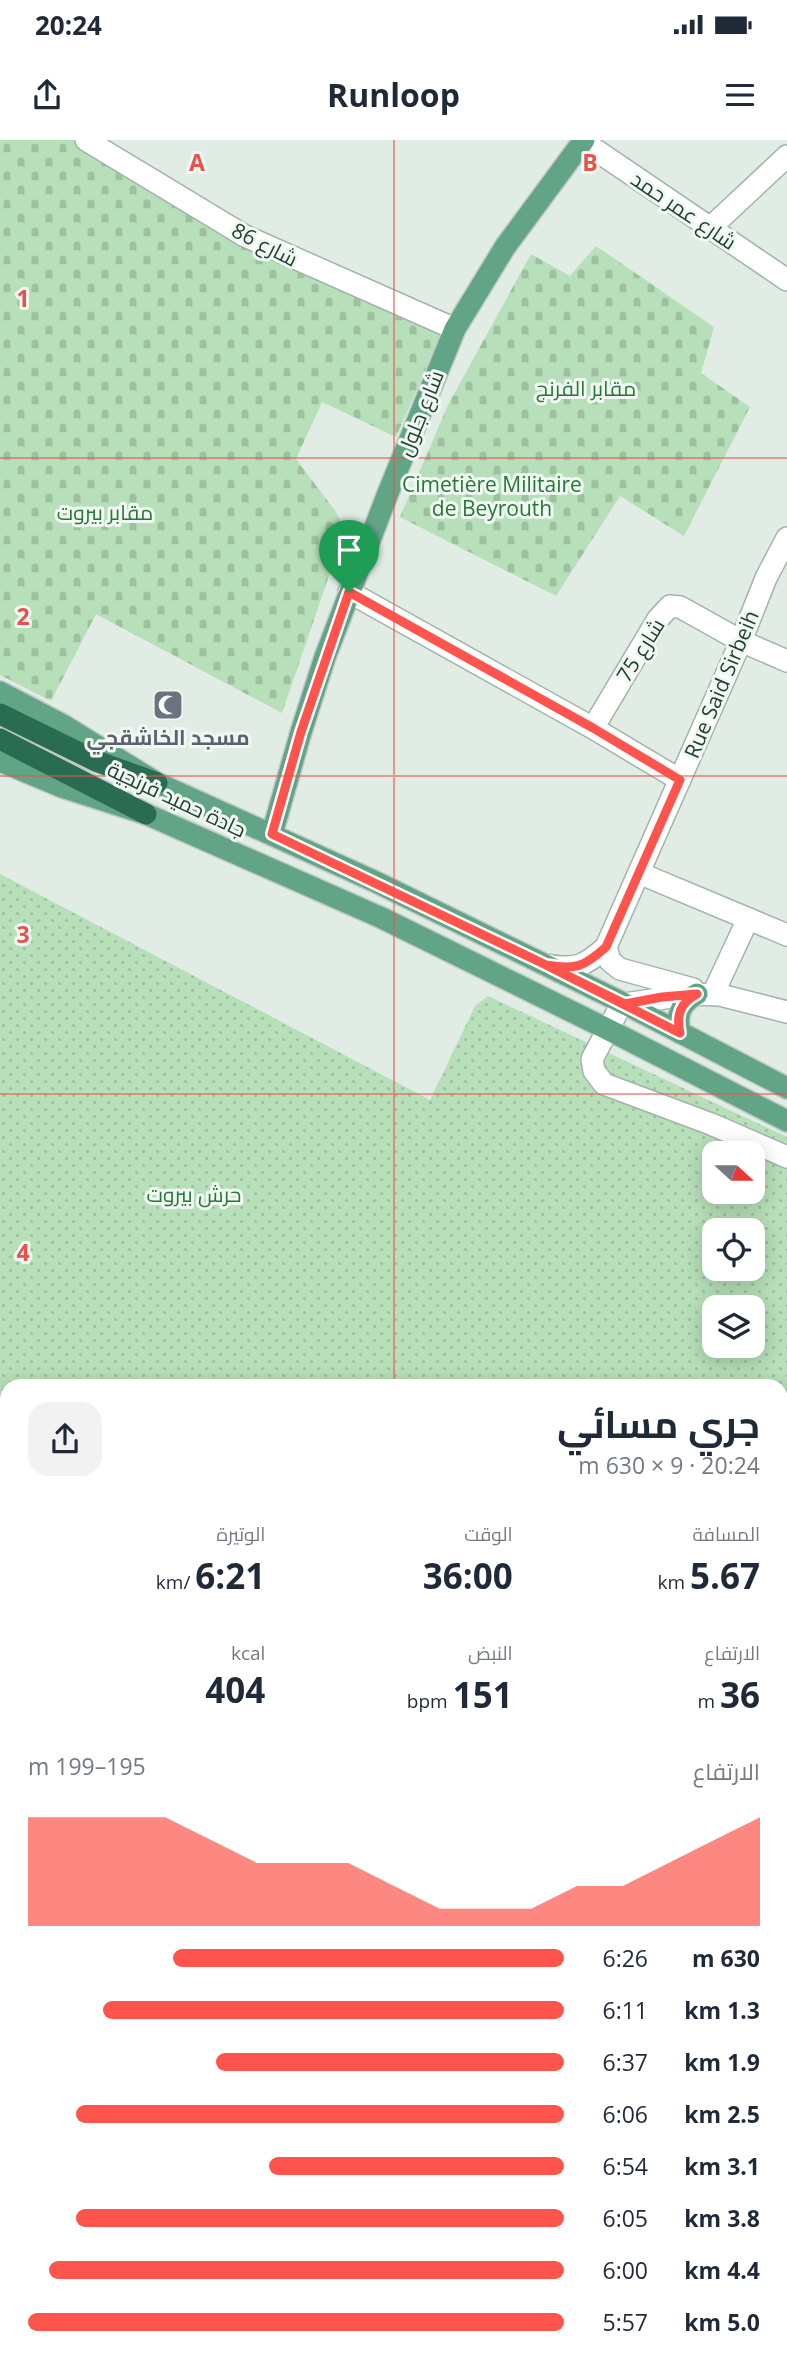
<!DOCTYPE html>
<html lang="ar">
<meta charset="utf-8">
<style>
:root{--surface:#fff;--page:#f2f2f3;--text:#1f2937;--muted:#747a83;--accent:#fd554d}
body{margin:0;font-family:"Open Sans",Cairo,sans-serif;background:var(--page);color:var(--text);direction:rtl;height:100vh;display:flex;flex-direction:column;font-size:26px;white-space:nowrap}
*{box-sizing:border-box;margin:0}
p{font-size:23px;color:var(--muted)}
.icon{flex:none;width:38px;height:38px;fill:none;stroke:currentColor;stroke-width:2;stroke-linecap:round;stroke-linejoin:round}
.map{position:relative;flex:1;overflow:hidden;direction:ltr}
.panel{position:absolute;left:0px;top:1239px;width:788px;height:987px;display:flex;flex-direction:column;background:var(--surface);border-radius:21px 21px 0 0;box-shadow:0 4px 18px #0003;direction:rtl}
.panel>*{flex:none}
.needle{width:46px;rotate:111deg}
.controls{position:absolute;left:702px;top:1001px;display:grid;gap:14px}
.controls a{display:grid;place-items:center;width:63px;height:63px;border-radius:14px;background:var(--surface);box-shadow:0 4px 18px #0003;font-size:35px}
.pin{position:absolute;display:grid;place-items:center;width:60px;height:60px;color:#fff;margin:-72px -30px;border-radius:50% 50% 50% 0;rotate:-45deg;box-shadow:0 0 7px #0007}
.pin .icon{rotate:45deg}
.round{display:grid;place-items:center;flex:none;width:74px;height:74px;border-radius:21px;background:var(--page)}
.overview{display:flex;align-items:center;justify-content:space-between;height:119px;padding:0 28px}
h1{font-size:38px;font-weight:700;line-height:52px}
.figures{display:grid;grid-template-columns:repeat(3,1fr);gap:10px;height:119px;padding:7px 28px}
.figures div{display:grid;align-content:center}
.figures b{font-size:35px;font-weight:700}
.figures small{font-size:19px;font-weight:400}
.figures p{font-size:19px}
.chart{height:196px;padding:14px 28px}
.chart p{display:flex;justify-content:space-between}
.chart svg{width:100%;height:126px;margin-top:7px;fill:var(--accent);opacity:.7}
ul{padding:0 28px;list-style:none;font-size:23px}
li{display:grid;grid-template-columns:112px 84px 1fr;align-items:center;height:52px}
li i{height:18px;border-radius:9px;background:var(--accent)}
.status{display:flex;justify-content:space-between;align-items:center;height:49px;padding:0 35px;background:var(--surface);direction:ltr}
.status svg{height:19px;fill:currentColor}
header{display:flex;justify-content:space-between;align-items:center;height:91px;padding:0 28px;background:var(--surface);font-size:32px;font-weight:700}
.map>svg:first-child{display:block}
.cemetery{fill:url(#cemetery-stones)}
.park{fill:url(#park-dots);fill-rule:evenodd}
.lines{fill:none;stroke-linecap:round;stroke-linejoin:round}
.minor-casing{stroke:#a2b4aa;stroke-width:24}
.major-casing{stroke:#c0c9c5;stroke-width:24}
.highway-casing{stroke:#c0c9c5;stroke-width:24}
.minor{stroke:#fff;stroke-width:21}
.major{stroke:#61a586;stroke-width:21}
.highway{stroke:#296c51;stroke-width:21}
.route-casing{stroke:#fff;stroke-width:14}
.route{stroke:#fd554d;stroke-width:9}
.grid{fill:none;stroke:#e7534a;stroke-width:2;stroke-opacity:0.55}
.labels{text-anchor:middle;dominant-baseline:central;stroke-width:6;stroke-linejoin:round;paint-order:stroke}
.street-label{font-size:21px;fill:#1f3e2f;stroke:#f1f8f3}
.park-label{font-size:21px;fill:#267835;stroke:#f1f8f3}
.worship-label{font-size:21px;font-weight:bold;fill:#5b616d;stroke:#f1f8f3}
.grid-label{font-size:23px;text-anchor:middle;font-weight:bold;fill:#e7534a;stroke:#f1f8f3;stroke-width:6;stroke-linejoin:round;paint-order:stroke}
</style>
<div class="status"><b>20:24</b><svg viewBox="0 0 49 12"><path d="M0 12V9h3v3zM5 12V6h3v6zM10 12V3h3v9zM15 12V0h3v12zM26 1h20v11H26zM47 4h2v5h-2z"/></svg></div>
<header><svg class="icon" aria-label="menu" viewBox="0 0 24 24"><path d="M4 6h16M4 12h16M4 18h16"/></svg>Runloop<svg class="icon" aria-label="share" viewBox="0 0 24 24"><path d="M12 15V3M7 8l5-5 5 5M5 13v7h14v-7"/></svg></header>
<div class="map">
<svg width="787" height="2226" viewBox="0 0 787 2226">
<defs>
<pattern id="cemetery-stones" width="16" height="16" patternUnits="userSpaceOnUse" patternTransform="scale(1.75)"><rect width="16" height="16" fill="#b7dfb9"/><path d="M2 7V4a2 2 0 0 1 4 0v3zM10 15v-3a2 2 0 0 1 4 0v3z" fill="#9dc09f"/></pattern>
<pattern id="park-dots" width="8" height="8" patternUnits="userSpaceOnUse" patternTransform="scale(1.75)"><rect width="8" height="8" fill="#b7dfb9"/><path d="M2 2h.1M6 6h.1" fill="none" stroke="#9dc09f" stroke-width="1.8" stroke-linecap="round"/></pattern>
</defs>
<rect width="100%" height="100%" fill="#e0ece4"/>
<!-- cemetery -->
<path class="cemetery" d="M0 0H77L442 192 396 297 322 262 296 319 336 372 345 389 282 573 96 474 51 561 0 535Z
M596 106 714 187 701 233 750 267 684 396 620 356 556 456 400 377 448 265 531 114 570 136Z"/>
<!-- park -->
<path class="park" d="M0 734 430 960 475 866 488 856 787 997V1841L781 1844 780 1246H7V2163L0 2162ZM714 1013H752V1052H714ZM714 1090H752V1129H714ZM714 1167H752V1206H714Z
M787 1933V2085H781L780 1935Z"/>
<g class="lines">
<!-- minor casing -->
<g class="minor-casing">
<path id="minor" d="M86 0 245 96 455 189
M581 0 787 140
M710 88 787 16
M349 452 593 588 680 640
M593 588 658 479 670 466 680 467 741 501 787 521
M639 733 787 795
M606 807 610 821 620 829 693 849
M546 825C575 830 584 827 606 807L741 501 766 438 787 398
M713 854 748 779
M787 872 720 855 691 854 625 864 619 869 592 919 594 931 604 944 711 984 787 1017
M300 2219 301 2226
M449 2219V2226
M531 2219V2226"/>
</g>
<!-- major casing -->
<g class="major-casing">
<path id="major" d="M0 552 63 585 157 643 376 742 625 864 787 948
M0 621 62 647 146 674 382 778 607 889 787 981
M272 694 301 592 325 517 388 353 455 189 505 107 584 0
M680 893C676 875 680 863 697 854
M780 1875 787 1872
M780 1908 787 1905
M0 2200 7 2197
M0 2224 13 2219"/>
</g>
<!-- highway casing -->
<g class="highway-casing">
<path id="highway" d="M0 574 96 621 157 643
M0 599 146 674
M0 2179 7 2177
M34 2226 49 2219"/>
</g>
<!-- minor -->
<use href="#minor" class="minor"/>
<!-- major -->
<use href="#major" class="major"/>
<!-- highway -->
<use href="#highway" class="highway"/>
</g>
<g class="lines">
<!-- route casing -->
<g class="route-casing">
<path id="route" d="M349 452 301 592 272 694 546 825 680 893C676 875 680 863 697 854L662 857 625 864 546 825C576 830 584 827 606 807L680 640 593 588 349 452"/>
</g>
<!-- route -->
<use href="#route" class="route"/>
</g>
<!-- grid -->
<path class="grid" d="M394 0V1246M0 318H787M0 636H787M0 954H787M0 1272H7M780 1272H787M0 1590H7M780 1590H787M0 1908H7M780 1908H787M394 2219V2226"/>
<!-- icons -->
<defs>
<g id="mosque-square" transform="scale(1.575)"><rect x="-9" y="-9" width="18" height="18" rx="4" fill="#6b7280" stroke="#f1f8f3"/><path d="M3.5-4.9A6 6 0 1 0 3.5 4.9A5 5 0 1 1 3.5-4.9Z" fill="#fff"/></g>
</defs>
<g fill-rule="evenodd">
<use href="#mosque-square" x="168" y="565"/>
</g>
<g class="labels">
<!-- street labels -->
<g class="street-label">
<text transform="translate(684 70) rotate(34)">شارع عمر حمد</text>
<text transform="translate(265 104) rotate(27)">شارع 86</text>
<text transform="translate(420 273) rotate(-68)">شارع جلول</text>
<text transform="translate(640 510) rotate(-58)">شارع 75</text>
<text transform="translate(721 544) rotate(-67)">Rue Said Sirbeih</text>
<text transform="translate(177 659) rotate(25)">جادة حميد فرنجية</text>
</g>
<!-- park labels -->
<g class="park-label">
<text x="586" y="248">مقابر الفرنج</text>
<text x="492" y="344">Cimetière Militaire<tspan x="492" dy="24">de Beyrouth</tspan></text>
<text x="105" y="372">مقابر بيروت</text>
<text x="194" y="1054">حرش بيروت</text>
</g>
<!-- worship labels -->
<g class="worship-label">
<text x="168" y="597">مسجد الخاشقجي</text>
</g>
</g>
<g class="grid-label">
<text x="197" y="31">A</text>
<text x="590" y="31">B</text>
<text x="23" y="167">1</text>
<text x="23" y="485">2</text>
<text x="23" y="803">3</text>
<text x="23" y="1121">4</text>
</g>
</svg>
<div class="controls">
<a><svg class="needle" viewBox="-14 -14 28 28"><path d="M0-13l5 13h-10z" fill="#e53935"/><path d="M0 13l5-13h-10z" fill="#747a83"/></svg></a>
<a><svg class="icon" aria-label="locate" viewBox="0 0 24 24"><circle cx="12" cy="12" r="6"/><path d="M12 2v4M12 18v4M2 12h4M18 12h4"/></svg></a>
<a><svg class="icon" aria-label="layers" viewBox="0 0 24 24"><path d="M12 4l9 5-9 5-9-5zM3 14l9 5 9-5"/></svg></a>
</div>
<div class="pin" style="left:349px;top:452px;background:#1e9e55"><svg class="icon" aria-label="arrive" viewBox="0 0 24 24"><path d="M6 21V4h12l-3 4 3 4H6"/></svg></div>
<section class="panel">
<div class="overview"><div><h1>جري مسائي</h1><p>20:24 · 9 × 630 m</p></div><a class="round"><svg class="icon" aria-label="share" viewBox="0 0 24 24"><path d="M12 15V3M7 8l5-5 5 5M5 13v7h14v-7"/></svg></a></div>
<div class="figures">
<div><p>المسافة</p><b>5.67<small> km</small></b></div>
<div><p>الوقت</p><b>36:00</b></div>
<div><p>الوتيرة</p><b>6:21<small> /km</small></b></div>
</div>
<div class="figures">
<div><p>الارتفاع</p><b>36<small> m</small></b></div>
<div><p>النبض</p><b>151<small> bpm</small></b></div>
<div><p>kcal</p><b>404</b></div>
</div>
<div class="chart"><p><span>الارتفاع</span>195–199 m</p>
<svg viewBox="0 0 160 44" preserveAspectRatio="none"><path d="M0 44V6L10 6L20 6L30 6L40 14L50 22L60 22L70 22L80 30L90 38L100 38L110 38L120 30L130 30L140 22L150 14L160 6V44z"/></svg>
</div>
<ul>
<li><b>630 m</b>6:26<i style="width:73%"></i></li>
<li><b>1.3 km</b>6:11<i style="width:86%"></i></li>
<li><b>1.9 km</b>6:37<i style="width:65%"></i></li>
<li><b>2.5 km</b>6:06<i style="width:91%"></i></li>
<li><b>3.1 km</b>6:54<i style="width:55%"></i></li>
<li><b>3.8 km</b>6:05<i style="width:91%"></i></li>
<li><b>4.4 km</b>6:00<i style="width:96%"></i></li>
<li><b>5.0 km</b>5:57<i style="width:100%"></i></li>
</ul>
</section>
</div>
